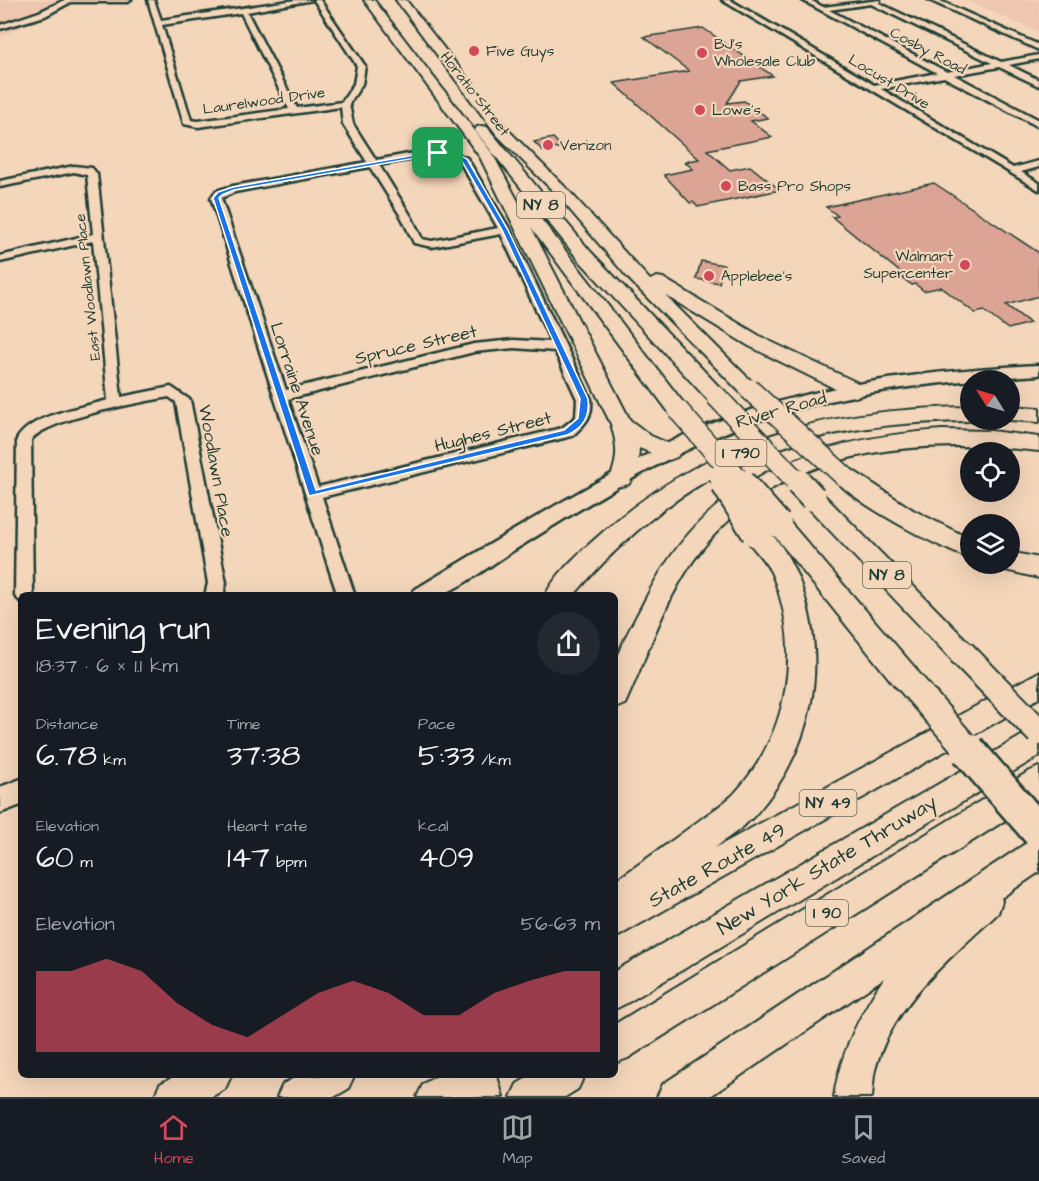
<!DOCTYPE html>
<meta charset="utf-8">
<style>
:root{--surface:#171b24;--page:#242831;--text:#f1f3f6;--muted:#9ea1a6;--line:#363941;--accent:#d1495b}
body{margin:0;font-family:"Architects Daughter",sans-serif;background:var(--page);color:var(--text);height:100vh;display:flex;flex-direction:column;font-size:22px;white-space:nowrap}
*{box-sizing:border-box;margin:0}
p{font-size:20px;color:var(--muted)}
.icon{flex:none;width:33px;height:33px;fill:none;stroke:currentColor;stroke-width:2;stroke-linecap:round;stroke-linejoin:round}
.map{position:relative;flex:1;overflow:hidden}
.drawer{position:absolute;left:18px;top:592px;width:600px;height:486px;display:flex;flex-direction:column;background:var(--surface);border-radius:9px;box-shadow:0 6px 24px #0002}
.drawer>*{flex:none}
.needle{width:39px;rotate:307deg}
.buttons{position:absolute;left:960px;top:370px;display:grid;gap:12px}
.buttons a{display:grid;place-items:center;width:60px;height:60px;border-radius:50%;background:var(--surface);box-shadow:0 6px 24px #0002;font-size:30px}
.pin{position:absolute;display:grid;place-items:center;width:51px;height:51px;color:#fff;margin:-26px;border-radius:12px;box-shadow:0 3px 9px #0006}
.round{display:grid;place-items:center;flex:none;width:63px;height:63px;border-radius:32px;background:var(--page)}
.head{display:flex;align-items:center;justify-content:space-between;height:102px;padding:0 18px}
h1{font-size:33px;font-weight:600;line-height:45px}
.figures{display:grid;grid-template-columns:repeat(3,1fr);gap:9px;height:102px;padding:6px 18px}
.figures div{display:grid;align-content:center}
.figures b{font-size:30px;font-weight:600}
.figures small{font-size:16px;font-weight:400}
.figures p{font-size:16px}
.chart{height:168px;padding:12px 18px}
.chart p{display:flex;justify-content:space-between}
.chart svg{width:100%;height:108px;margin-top:6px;fill:var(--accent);opacity:.7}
.tabs{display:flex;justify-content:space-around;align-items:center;height:84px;border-top:2px solid var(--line);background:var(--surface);font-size:16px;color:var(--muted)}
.tabs a{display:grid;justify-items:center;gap:3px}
.tabs .active{color:var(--accent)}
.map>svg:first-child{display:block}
.built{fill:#edc7af}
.building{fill:#dca494;stroke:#1f3d34;stroke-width:1.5}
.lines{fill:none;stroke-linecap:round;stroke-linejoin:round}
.minor-casing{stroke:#1f3d34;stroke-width:5}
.major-casing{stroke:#1f3d34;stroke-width:5}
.highway-casing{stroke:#1f3d34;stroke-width:4}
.minor{fill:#f4d6ba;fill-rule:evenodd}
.major{fill:#f4d6ba;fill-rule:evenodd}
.highway{fill:#f4d6ba;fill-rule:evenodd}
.highway-bridge-far2-casing{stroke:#1f3d34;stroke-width:23;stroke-linecap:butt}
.highway-bridge-far1-casing{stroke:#1f3d34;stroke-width:30;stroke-linecap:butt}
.highway-bridge-casing{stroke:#1f3d34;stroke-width:38;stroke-linecap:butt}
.highway-bridge-far2{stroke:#f4d6ba;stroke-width:20}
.highway-bridge-far1{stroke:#f4d6ba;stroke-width:26}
.highway-bridge{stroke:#f4d6ba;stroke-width:33}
.route{fill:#1a73e8;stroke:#fff;stroke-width:1.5;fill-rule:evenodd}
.poi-dot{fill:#d1495b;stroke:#f4d6ba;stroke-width:2}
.labels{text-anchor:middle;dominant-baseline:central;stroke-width:4.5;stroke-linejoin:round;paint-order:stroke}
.far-poi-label{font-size:15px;fill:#1f3d34;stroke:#f4d6ba;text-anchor:start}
.far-street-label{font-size:15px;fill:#1f3d34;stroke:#f4d6ba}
.shield{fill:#f4d6ba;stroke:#5f6b5c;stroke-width:1.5}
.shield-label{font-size:16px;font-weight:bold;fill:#1f3d34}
.street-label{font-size:18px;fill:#1f3d34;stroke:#f4d6ba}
.near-street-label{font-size:21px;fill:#1f3d34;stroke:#f4d6ba}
</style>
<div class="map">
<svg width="1039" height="1097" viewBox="0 0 1039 1097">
<rect width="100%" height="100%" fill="#f4d6ba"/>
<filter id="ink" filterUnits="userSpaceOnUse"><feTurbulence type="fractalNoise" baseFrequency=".0167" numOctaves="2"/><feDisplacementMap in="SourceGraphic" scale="12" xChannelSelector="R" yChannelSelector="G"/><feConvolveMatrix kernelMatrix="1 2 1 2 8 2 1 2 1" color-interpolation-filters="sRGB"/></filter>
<g filter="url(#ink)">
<!-- built -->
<path class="built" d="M0 0H78L0 37Z
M965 0H1039V32Z"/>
<!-- building -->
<path class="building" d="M703 28 773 76 741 81 727 103 744 101 768 118 751 121 772 137 707 150 730 170 750 166 780 190 698 207 693 202 690 203 664 175 693 169 685 162 699 159 614 83 689 71 644 37Z
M553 138 562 147 543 151 534 142Z
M934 183 1039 253V296L1006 305 1030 323 1008 329 984 311 975 313 941 287 924 291 915 284 912 285 902 278 906 277 832 217 838 216 826 207Z
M701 261 724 265 719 283 696 279Z"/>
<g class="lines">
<!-- minor casing -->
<g class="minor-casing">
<path id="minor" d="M65 0H131L128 2H71L45 16 0 29V25L39 12Z
M148 0H154L161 20 296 0H313L247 12 297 108 342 102 354 84 357 66 314 0H320L365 66 362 84 349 104 353 124 376 160 425 151 447 150 467 158 510 230 591 399C593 417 585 424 572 436L322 497 355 596H338L331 575 211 198 216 191 233 186 367 162 343 124 341 107 198 127 184 124ZM241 13 289 109 198 121 191 120 162 25ZM446 156 460 162 498 228 432 241 422 239 412 218 379 165 425 157ZM370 167 402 218 414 243 432 247 501 234 551 342 514 340 474 344 286 390 221 198 235 192ZM514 348 555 351 577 399 576 417 562 428 318 487 288 399 474 352Z
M722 0H730L874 85 937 73 802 0H810L823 7 880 0 879 3 1001 62 1039 55V59L1009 65 1039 80V86L999 67 954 75 1039 120V127L944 77 881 89 1013 168 1039 161V167L1021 172 1039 183V190ZM871 4 992 63 947 72 829 10Z
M929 0H938L1039 45V50Z
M74 166 92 168 97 174 121 397 171 387 190 400 226 583 223 596H205L208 583 176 402 169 397C141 402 46 419 31 440L33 596H21V602L15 596 17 439C32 414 81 408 108 400L93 241 0 262V256L93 234 87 175 74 172 0 187V181Z"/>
</g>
<!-- major casing -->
<g class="major-casing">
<path id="major" d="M1039 365V375C926 382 810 394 706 441 641 470 577 511 516 549 493 563 467 584 443 594 434 598 420 596 411 596L414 590C482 549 549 508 619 470 644 457 669 441 696 430 805 385 922 371 1039 365Z
M21 779V805L0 813V787Z"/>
</g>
<!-- highway casing -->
<g class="highway-casing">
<path id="highway" d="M364 0H374L492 153 520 205H530L685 405 688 410 685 415 678 417 671 415 531 227 630 420 651 436 677 447 680 452 677 457 669 460 639 448 638 465 629 484 621 486 613 484 610 478C619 458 617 444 611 424L480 157Z
M396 0H406L507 129 569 191 650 280 657 277 663 278 763 338 862 385 865 390 862 395 855 397 848 395 749 346 665 295 759 389 756 394 749 396 742 394 629 279 559 197 497 135Z
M482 126 487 127 590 251 723 391 726 396 723 401 716 403 709 401 578 259 477 133 475 130 477 127Z
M1010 406 1039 408V422L1010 420Z
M970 407V420H973L970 421C798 423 687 463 573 596H545C557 571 583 550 603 532 712 436 828 409 970 407Z
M942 430 991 431 1039 437V451C913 437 774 447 693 561 663 604 647 656 625 704L615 708C615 694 613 680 615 666 617 650 637 616 645 600 707 476 812 439 942 430Z
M844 468 852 470 913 510 970 539V558C944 551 846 499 833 476L836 470Z
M813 490 821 492 970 644 974 652 970 660 961 664 952 660 805 504 802 498 805 492Z
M778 515 786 518 916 669 920 678 916 687 906 690 896 687 770 530 766 524 770 518Z
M755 524C776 530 791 561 799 580 830 663 814 749 754 816 743 828 728 837 715 848L1039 672V698L615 938V881C645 860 675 839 704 817 714 810 724 803 733 795 789 735 803 650 772 574 765 559 751 548 743 533L747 527Z
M1010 552 1039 558V578L1001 569 999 564H1010Z
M1039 726V756L627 1003 615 1009V971Z
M1039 767V799L628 1058 615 1063V1024L1028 772Z
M1039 837V872L1001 898 1002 901 998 913C951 958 892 1003 875 1070 873 1078 873 1088 872 1097H834C840 1053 860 1014 884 978L709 1097H657L663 1084 1028 842Z
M175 1076H231L225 1089 211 1097H154L160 1084Z
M298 1076H354L348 1089 334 1097H277L283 1084Z
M437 1076H497L503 1097H417L423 1084Z
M530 1076H584L578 1089 565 1097H511L517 1084Z"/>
</g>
<!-- minor -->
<use href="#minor" class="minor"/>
<!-- major -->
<use href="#major" class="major"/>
<!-- highway -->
<use href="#highway" class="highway"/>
<!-- highway-bridge-far2 casing -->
<g class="highway-bridge-far2-casing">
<path id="highway-bridge-far2" d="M749 389 844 476
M716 396 800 485
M678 410 743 485
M719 475 725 485"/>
</g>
<!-- highway-bridge-far1 casing -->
<g class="highway-bridge-far1-casing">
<path id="highway-bridge-far1" d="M724 483 755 533
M742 483 778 524
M799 483 813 498
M961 652 1039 732
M906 678 969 751"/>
</g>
<!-- highway-bridge casing -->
<g class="highway-bridge-casing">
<path id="highway-bridge" d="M968 750 1039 832"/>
</g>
<!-- highway-bridge-far2 -->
<use href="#highway-bridge-far2" class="highway-bridge-far2"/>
<!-- highway-bridge-far1 -->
<use href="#highway-bridge-far1" class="highway-bridge-far1"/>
<!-- highway-bridge -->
<use href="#highway-bridge" class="highway-bridge"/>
</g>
</g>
<!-- route -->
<path class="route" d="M438 151 458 154 467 159 508 230 588 399C590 417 583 428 567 435L309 496 213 198 218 192 233 187ZM438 154 454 157 462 161 502 230 580 399 578 418 564 430 316 490 219 198 222 195 234 190Z"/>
<!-- markers -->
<g class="poi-dot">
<circle cx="474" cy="51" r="6"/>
<circle cx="702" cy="53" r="6"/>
<circle cx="700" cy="110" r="6"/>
<circle cx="548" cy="145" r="6"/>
<circle cx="726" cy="186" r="6"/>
<circle cx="965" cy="265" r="6"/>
<circle cx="709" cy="276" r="6"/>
</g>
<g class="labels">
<!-- far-poi labels -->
<g class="far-poi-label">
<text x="714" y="44">BJ's<tspan x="714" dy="17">Wholesale Club</tspan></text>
<text x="486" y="51">Five Guys</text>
<text x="712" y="110">Lowe's</text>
<text x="560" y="145">Verizon</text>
<text x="738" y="186">Bass Pro Shops</text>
<text x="953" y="256" text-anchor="end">Walmart<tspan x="953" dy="17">Supercenter</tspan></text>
<text x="721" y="276">Applebee's</text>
</g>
<!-- far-street labels -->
<g class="far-street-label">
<text transform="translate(928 51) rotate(28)">Cosby Road</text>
<text transform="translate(889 82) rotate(31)">Locust Drive</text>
<text transform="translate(475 94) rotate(52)">Horatio Street</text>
<text transform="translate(264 101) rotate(-8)">Laurelwood Drive</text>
<text transform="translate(88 287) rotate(-96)">East Woodlawn Place</text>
</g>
<!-- shield labels -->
<g class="shield">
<rect x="517" y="192" width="48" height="26" rx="4.5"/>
<rect x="715.5" y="440" width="51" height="26" rx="4.5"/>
<rect x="863" y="562" width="48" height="26" rx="4.5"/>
<rect x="799.5" y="790" width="57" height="26" rx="4.5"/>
<rect x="806" y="900" width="42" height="26" rx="4.5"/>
</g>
<g class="shield-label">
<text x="541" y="205">NY 8</text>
<text x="741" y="453">I 790</text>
<text x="887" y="575">NY 8</text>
<text x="828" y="803">NY 49</text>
<text x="827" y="913">I 90</text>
</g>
<!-- street labels -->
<g class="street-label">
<text transform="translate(416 345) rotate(-13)">Spruce Street</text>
<text transform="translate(297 389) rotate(72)">Lorraine Avenue</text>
<text transform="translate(781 410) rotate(-16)">River Road</text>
<text transform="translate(493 432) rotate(-14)">Hughes Street</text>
<text transform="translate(216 471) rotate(80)">Woodlawn Place</text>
</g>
<!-- near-street labels -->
<g class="near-street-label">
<text transform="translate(717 865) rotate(-29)">State Route 49</text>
<text transform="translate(827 865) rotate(-31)">New York State Thruway</text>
</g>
</g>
</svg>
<div class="buttons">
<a><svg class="needle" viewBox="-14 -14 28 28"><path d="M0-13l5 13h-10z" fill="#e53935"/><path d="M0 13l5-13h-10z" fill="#9ea1a6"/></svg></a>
<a><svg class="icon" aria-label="locate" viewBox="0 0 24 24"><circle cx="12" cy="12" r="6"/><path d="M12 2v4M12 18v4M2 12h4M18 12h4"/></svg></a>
<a><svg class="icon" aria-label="layers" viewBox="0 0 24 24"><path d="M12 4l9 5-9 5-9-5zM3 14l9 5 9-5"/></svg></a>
</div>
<div class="pin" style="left:438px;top:153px;background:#1e9e55"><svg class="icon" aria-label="arrive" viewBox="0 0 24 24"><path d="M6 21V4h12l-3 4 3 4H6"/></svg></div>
<section class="drawer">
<div class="head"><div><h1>Evening run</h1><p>18:37 · 6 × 1.1 km</p></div><a class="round"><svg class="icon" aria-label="share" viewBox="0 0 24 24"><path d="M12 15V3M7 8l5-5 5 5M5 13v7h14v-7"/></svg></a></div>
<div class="figures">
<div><p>Distance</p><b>6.78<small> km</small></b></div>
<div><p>Time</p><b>37:38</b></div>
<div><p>Pace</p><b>5:33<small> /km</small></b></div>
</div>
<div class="figures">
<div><p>Elevation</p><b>60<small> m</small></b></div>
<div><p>Heart rate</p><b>147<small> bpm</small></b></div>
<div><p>kcal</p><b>409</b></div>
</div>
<div class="chart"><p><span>Elevation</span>56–63 m</p>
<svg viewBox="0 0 160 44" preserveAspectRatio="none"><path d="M0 44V11L10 11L20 6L30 11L40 24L50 33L60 38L70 29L80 20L90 15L100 20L110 29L120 29L130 20L140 15L150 11L160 11V44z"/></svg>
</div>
</section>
</div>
<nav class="tabs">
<a class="active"><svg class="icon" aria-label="home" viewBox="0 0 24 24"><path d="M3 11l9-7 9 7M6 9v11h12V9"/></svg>Home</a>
<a><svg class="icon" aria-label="map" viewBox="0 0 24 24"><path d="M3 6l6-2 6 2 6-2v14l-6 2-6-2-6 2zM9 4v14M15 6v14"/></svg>Map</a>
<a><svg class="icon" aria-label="saved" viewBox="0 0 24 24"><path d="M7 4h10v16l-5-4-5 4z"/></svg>Saved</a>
</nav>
